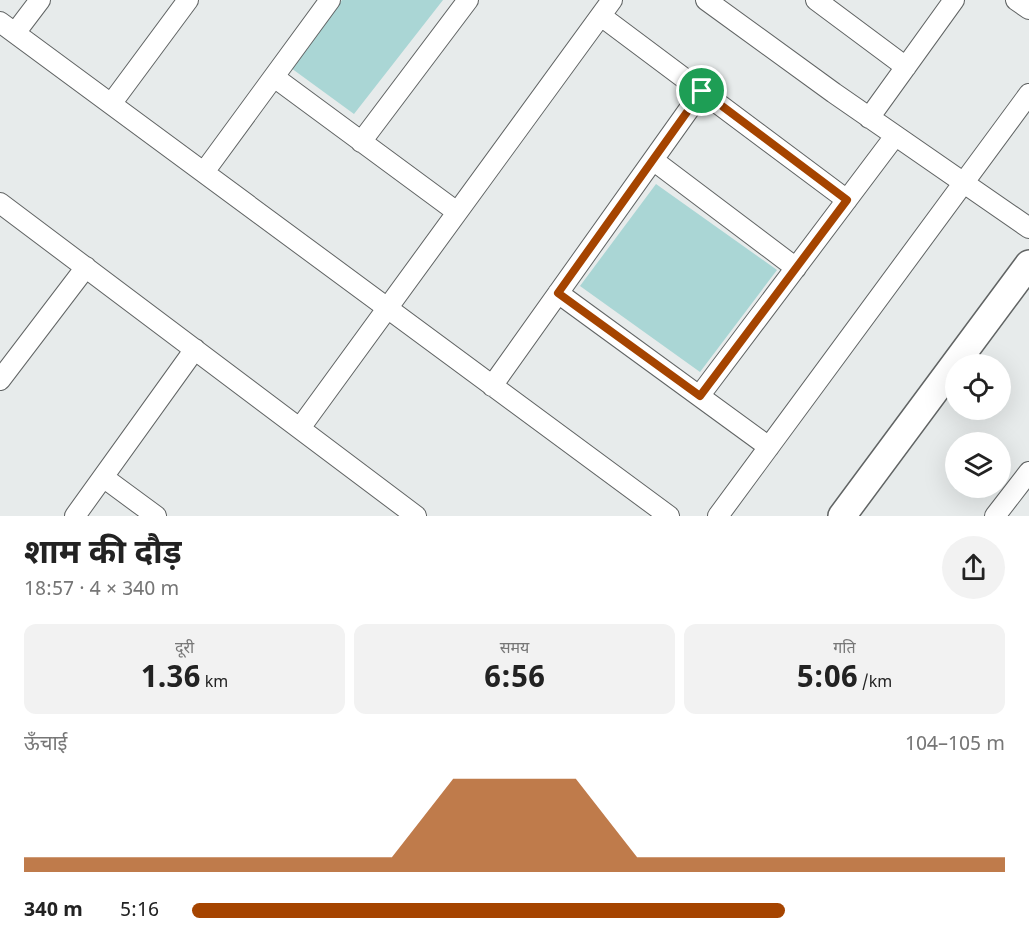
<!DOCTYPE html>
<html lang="hi">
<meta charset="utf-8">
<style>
:root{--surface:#fff;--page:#f2f2f2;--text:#222;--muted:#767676;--accent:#a54400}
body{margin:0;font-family:Georgia,"Noto Sans Devanagari",serif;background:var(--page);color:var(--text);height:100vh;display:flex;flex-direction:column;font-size:22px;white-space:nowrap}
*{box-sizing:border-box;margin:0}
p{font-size:20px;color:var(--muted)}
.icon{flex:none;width:33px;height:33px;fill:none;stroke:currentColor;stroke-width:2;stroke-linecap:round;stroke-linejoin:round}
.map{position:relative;height:516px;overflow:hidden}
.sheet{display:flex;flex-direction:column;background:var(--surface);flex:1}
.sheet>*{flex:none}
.fabs{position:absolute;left:945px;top:354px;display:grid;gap:12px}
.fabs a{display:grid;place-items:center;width:66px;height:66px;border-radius:50%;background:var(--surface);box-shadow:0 6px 24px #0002;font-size:30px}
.pin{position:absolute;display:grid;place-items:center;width:51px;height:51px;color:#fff;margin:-26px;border:3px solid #fff;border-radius:50%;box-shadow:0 2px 6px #0007}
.round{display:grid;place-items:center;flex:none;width:63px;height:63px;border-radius:32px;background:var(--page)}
.head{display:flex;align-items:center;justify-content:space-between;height:102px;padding:0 24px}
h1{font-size:33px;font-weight:700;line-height:45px}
.stats{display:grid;grid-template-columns:repeat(3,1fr);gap:9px;height:102px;padding:6px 24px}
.stats div{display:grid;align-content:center;border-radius:12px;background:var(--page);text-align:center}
.stats b{font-size:30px;font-weight:700}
.stats small{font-size:16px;font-weight:400}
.stats p{font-size:16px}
.chart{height:168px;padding:12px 24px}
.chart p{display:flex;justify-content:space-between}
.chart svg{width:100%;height:108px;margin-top:6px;fill:var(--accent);opacity:.7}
ul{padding:0 24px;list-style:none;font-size:20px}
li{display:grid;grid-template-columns:96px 72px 1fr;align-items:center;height:45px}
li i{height:15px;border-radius:8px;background:var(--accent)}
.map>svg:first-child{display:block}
.green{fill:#aad6d5}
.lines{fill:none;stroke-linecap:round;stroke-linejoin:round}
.street-casing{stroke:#616464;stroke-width:22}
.secondary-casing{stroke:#616464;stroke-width:30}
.street{stroke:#fff;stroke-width:20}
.secondary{stroke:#fff;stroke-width:27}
.route-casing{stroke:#fff;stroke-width:12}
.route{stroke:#a54400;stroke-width:8}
</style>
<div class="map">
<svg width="1029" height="516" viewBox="0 0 1029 516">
<rect width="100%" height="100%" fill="#e7ebeb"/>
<!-- green -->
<path class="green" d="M342 0H443L354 114 291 68Z
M656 184 777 270 700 372 580 286Z"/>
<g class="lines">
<!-- street casing -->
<g class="street-casing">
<path id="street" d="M706 0 834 93 1029 228
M816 0 906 67
M1016 0 1029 9
M601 16 847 200
M0 22 669 516
M15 33 40 0
M274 77 457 212
M111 104 188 0
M869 118 954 0
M361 142 468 0
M653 160 796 268
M204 172 330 0
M0 203 416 516
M558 293 769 447
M0 380 86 267
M492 386 702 91
M700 395 895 136
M300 428 612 0
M103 477 156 516
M75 516 195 349
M718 516 1029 94
M995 516 1029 472"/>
</g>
<!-- secondary casing -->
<g class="secondary-casing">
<path id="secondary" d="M842 516 1029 264"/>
</g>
<!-- street -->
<use href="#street" class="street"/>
<!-- secondary -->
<use href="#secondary" class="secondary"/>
</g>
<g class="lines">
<!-- route casing -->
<g class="route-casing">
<path id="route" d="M702 91 847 200 700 396 558 293Z"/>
</g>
<!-- route -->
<use href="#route" class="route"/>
</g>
</svg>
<div class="fabs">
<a><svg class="icon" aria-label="locate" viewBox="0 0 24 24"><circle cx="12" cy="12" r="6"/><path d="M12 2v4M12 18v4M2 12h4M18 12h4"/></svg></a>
<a><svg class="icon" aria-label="layers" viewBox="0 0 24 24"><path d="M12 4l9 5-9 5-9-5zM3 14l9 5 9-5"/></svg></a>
</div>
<div class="pin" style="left:702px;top:91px;background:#1e9e55"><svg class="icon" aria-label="arrive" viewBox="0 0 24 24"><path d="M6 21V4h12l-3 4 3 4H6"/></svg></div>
</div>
<section class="sheet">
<div class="head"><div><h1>शाम की दौड़</h1><p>18:57 · 4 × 340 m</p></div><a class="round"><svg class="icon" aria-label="share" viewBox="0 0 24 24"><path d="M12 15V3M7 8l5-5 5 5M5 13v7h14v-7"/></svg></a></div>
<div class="stats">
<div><p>दूरी</p><b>1.36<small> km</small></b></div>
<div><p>समय</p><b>6:56</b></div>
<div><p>गति</p><b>5:06<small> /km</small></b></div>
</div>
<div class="chart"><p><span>ऊँचाई</span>104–105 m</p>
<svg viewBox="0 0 160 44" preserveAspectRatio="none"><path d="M0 44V38L10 38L20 38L30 38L40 38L50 38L60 38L70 6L80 6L90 6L100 38L110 38L120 38L130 38L140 38L150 38L160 38V44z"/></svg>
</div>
<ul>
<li><b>340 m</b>5:16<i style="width:73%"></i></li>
</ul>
</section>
